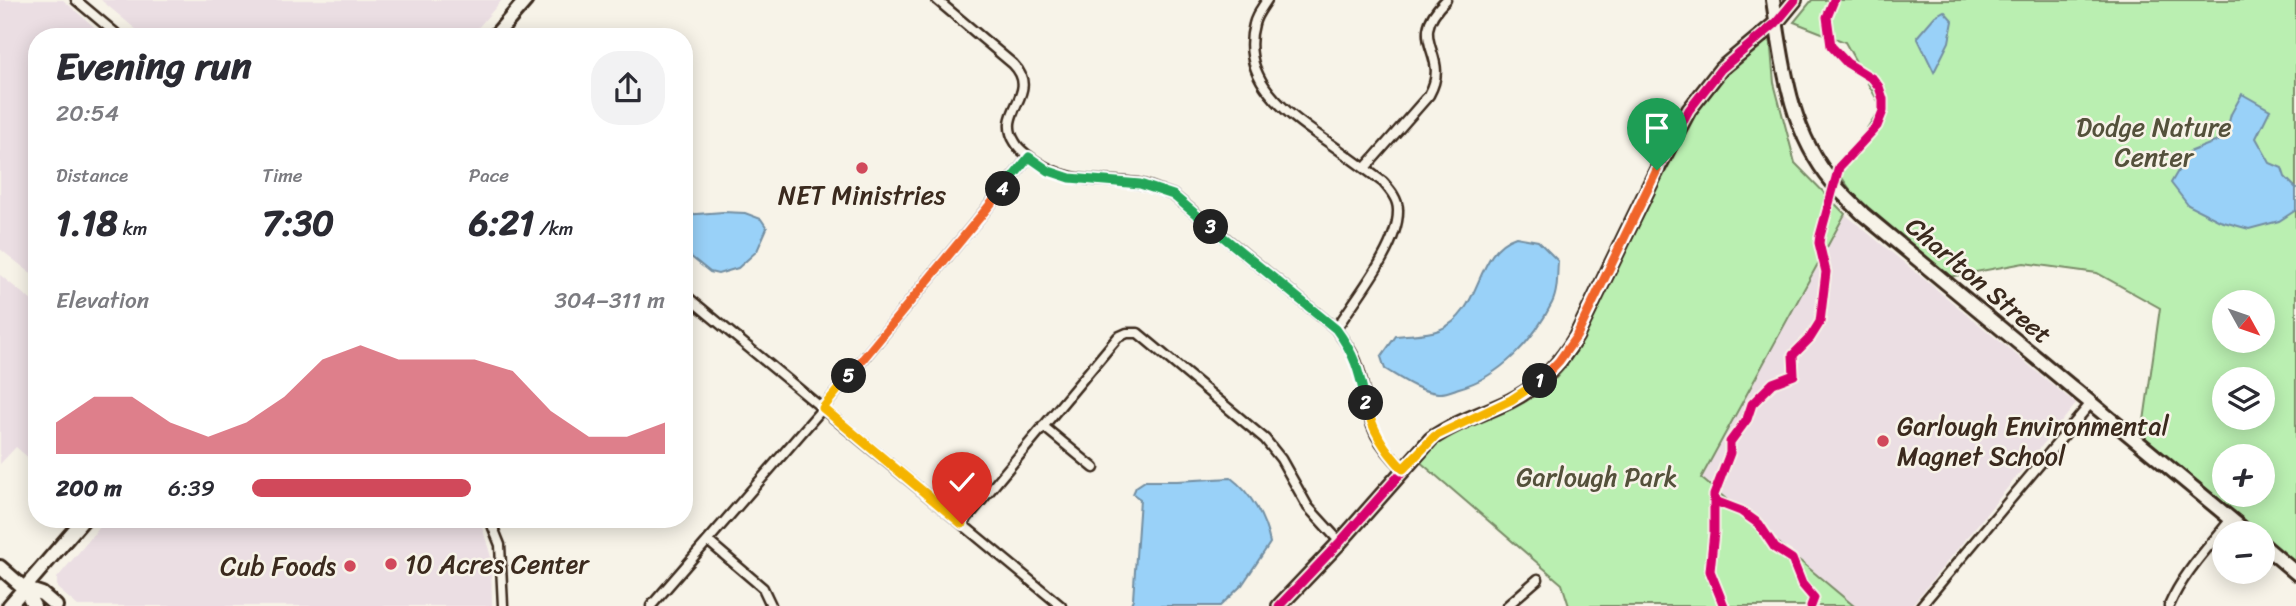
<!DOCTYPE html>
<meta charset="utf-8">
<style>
:root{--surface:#fff;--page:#f2f2f3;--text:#2b2b33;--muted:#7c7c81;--accent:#d1495b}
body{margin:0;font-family:Sriracha,sans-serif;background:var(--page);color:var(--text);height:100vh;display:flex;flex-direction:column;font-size:26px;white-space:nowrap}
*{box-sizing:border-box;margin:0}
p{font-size:23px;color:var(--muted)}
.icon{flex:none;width:38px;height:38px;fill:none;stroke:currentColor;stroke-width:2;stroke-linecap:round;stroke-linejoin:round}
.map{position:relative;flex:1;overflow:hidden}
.details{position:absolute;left:28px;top:28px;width:665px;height:500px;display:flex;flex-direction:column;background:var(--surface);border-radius:28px;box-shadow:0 4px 18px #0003}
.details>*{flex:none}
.needle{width:46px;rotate:130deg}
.tools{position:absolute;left:2212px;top:290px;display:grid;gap:14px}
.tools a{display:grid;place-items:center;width:63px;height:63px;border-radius:50%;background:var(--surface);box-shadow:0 4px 18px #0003;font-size:35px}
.pin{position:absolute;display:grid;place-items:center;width:60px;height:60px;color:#fff;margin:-72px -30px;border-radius:50% 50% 50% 0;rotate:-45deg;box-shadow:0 0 7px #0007}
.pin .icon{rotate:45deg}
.km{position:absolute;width:35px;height:35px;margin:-18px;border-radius:50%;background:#222;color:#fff;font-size:19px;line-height:35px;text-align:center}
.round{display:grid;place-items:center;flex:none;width:74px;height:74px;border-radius:28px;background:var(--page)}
.head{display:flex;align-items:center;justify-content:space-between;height:119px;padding:0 28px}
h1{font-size:38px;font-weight:700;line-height:52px}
.figures{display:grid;grid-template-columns:repeat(3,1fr);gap:10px;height:119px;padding:7px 28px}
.figures div{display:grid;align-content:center}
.figures b{font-size:35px;font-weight:700}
.figures small{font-size:19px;font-weight:400}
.figures p{font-size:19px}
.chart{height:196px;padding:14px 28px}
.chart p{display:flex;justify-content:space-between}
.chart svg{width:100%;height:126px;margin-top:7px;fill:var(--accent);opacity:.7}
ul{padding:0 28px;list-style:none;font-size:23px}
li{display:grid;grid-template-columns:112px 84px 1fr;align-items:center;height:52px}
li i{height:18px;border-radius:9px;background:var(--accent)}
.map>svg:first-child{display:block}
.built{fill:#ebdee3}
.green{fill:#baefb1;stroke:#7a8c68;stroke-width:2;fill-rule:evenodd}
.water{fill:#99d1f8;stroke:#738ea1;stroke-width:2}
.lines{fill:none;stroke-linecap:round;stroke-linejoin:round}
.street-casing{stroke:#3b2a1e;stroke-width:13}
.secondary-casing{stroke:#3b2a1e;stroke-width:18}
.street{stroke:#f7f3e8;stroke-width:8}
.secondary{stroke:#f7f3e8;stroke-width:12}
.cycleway-casing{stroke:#f7f3e8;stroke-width:13}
.cycleway{stroke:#d6006c;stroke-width:9}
.split-1-casing{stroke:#fff;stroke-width:14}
.split-2-casing{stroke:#fff;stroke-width:14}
.split-3-casing{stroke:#fff;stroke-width:14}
.split-4-casing{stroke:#fff;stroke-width:14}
.split-5-casing{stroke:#fff;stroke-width:14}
.split-6-casing{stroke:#fff;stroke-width:14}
.split-1{stroke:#f0652b;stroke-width:9}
.split-2{stroke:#f5b400;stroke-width:9}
.split-3{stroke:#22a559;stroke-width:9}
.split-4{stroke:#22a559;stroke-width:9}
.split-5{stroke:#f0652b;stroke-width:9}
.split-6{stroke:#f5b400;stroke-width:9}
.poi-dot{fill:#d1495b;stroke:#f7f3e8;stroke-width:2.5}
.labels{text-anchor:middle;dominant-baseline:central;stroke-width:5;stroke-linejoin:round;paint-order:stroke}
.park-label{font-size:26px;fill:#54513b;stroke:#f7f3e8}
.poi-label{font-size:26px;fill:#3b2a1e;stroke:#f7f3e8;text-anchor:start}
.street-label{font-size:26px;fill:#3b2a1e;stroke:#f7f3e8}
</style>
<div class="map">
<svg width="2296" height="606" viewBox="0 0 2296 606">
<rect width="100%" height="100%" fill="#f7f3e8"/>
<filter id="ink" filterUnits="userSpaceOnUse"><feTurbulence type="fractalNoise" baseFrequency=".0143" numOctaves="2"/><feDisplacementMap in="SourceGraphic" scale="14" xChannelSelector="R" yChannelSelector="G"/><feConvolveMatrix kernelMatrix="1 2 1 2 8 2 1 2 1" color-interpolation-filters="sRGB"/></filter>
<g filter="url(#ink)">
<!-- built -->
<path class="built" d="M0 0H63L106 37H37V278L0 249Z
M101 0H502L470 37H145Z
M1845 214 2076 404 1911 606H1854L1701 478Z
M0 275 37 305V465L16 447 0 464Z
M106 520H480L491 557 492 606H78L57 588V578Z"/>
<!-- green -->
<path class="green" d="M1812 0H2296V564L2263 536V534H2260L2142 435 2160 308 2097 273 2024 263 1949 277 1854 195 1838 172 1881 107 1845 42 1794 22ZM2224 303H2263V341H2224ZM2224 380H2263V418H2224ZM2224 457H2263V495H2224Z
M1770 37 1774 83 1795 163 1845 214 1701 478 1854 606H1569L1562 584 1419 461 1443 438 1528 398 1556 378 1568 364 1580 344 1690 122 1726 70Z"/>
<!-- water -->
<path class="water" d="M1944 11 1953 21 1949 42 1934 72 1917 37 1935 16Z
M2242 94 2270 110 2256 138 2270 163 2282 168 2285 177 2296 188V210L2279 221 2249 229 2220 221 2188 205 2171 183 2189 152 2225 138 2231 114Z
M723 212 745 213 761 219 767 228 757 251 738 268 718 274 710 272 685 252 684 215Z
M1516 237 1538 241 1558 261C1557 275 1558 291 1552 303 1533 341 1500 377 1459 388 1453 390 1445 394 1438 393 1418 391 1402 379 1385 369L1381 357 1396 336C1409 334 1427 335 1439 330 1484 312 1473 251 1516 237Z
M1231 478C1251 493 1265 518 1270 543L1242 585 1220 606H1130L1133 599 1140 499 1133 494 1136 487 1145 481H1177Z"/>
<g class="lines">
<!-- street casing -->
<g class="street-casing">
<path id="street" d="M76 0 120 37
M937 0 1013 64C1042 94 995 111 1015 142 1019 150 1027 155 1034 160 1070 185 1097 178 1137 183 1149 185 1161 191 1173 195L1336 329C1343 340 1351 349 1356 361 1366 385 1364 412 1376 435 1383 448 1393 459 1403 469
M1267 0C1262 8 1256 15 1254 24 1239 79 1286 113 1325 140 1345 154 1364 168 1383 182 1390 190 1398 199 1398 210 1399 246 1355 299 1336 329
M1365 168 1429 95C1453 52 1403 42 1446 0
M684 294 1061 606
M1043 426 1094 468
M490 520 500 545 503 606
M962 524 1118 337 1127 333H1138L1265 439 1281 459 1308 507 1340 542
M708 541 763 588 771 605
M651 606 823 408 1029 157
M1507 606 1538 579
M1921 606 2091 403
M2169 606C2183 573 2209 547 2231 519"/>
</g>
<!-- secondary casing -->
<g class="secondary-casing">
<path id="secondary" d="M1773 0C1783 65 1789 130 1833 183 1842 194 1853 204 1863 214L2249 534
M494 37 526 0
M2263 545 2296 573
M0 567 24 588 42 594 56 606
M24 588 34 606
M9 606 83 520
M1279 606 1340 542 1431 439C1455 422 1483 414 1510 401 1538 387 1560 364 1576 337L1657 170 1689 110 1721 69 1776 23 1795 0"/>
</g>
<!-- street -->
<use href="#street" class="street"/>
<!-- secondary -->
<use href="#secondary" class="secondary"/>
<!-- cycleway casing -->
<g class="cycleway-casing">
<path id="cycleway" d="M1715 501 1741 511 1759 524 1775 548 1792 559 1802 584 1814 598 1811 606
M1279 606 1340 542 1431 439C1455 422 1483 414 1510 401 1538 387 1560 364 1576 337L1657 170 1689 110 1721 69 1776 23 1795 0
M1724 606 1710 571 1714 532V495L1730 453V442L1747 419 1752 404 1773 383 1794 375 1793 355 1810 338 1820 322 1826 272 1819 243 1820 236 1839 167 1877 126 1883 111V99L1879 87 1873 79 1847 63 1831 46 1827 17 1834 0"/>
</g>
<!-- cycleway -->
<use href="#cycleway" class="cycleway"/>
</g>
</g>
<g class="lines" filter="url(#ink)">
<!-- split-1 casing -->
<g class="split-1-casing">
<path id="split-1" d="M1540 381 1559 361 1576 337 1657 170"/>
</g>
<!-- split-2 casing -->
<g class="split-2-casing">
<path id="split-2" d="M1366 403C1372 430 1384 449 1403 469L1435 436 1511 400 1540 381"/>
</g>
<!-- split-3 casing -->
<g class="split-3-casing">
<path id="split-3" d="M1211 227 1336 329C1356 356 1359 372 1366 403"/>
</g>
<!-- split-4 casing -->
<g class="split-4-casing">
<path id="split-4" d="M1003 189 1029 157 1049 171 1070 178 1140 184 1173 195 1211 227"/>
</g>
<!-- split-5 casing -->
<g class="split-5-casing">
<path id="split-5" d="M849 376 1003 189"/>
</g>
<!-- split-6 casing -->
<g class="split-6-casing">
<path id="split-6" d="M849 376 823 408 962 524"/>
</g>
<!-- split-1 -->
<use href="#split-1" class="split-1"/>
<!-- split-2 -->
<use href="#split-2" class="split-2"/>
<!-- split-3 -->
<use href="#split-3" class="split-3"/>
<!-- split-4 -->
<use href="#split-4" class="split-4"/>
<!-- split-5 -->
<use href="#split-5" class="split-5"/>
<!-- split-6 -->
<use href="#split-6" class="split-6"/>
</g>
<!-- markers -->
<g class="poi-dot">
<circle cx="862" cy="168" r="7"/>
<circle cx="1883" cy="441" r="7"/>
<circle cx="391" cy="564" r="7"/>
<circle cx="350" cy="566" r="7"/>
</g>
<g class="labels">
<!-- park labels -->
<g class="park-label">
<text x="2154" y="127">Dodge Nature<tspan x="2154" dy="30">Center</tspan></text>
<text x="1597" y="477">Garlough Park</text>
</g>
<!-- poi labels -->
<g class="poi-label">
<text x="862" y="195" text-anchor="middle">NET Ministries</text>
<text x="1897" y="426">Garlough Environmental<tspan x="1897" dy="30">Magnet School</tspan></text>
<text x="405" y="564">10 Acres Center</text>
<text x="336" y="566" text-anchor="end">Cub Foods</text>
</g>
<!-- street labels -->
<g class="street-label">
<text transform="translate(1979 280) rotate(40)">Charlton Street</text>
</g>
</g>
</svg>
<div class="tools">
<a><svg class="needle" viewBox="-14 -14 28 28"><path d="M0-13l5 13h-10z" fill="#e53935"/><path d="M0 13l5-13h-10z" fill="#7c7c81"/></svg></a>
<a><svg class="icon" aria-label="layers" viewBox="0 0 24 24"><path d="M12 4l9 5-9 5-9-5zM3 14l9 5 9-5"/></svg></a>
<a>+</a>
<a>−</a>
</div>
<div class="pin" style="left:1657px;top:170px;background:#1e9e55"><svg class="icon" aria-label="arrive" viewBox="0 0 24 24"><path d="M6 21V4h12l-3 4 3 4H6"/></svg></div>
<div class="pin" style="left:962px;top:524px;background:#d93025"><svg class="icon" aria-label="check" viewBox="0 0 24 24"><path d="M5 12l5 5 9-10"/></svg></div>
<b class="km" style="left:1540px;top:381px">1</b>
<b class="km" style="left:1366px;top:403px">2</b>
<b class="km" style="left:1211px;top:227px">3</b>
<b class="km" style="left:1003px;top:189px">4</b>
<b class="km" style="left:849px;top:376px">5</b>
<section class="details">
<div class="head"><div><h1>Evening run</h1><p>20:54</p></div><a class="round"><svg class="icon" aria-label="share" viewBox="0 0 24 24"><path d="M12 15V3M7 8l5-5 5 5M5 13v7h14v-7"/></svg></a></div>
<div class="figures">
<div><p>Distance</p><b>1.18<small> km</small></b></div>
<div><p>Time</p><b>7:30</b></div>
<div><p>Pace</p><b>6:21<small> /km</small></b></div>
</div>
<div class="chart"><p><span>Elevation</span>304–311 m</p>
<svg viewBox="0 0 160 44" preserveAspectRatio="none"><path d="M0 44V33L10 24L20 24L30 33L40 38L50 33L60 24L70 11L80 6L90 11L100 11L110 11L120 15L130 29L140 38L150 38L160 33V44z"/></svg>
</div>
<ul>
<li><b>200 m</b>6:39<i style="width:53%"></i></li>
</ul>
</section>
</div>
